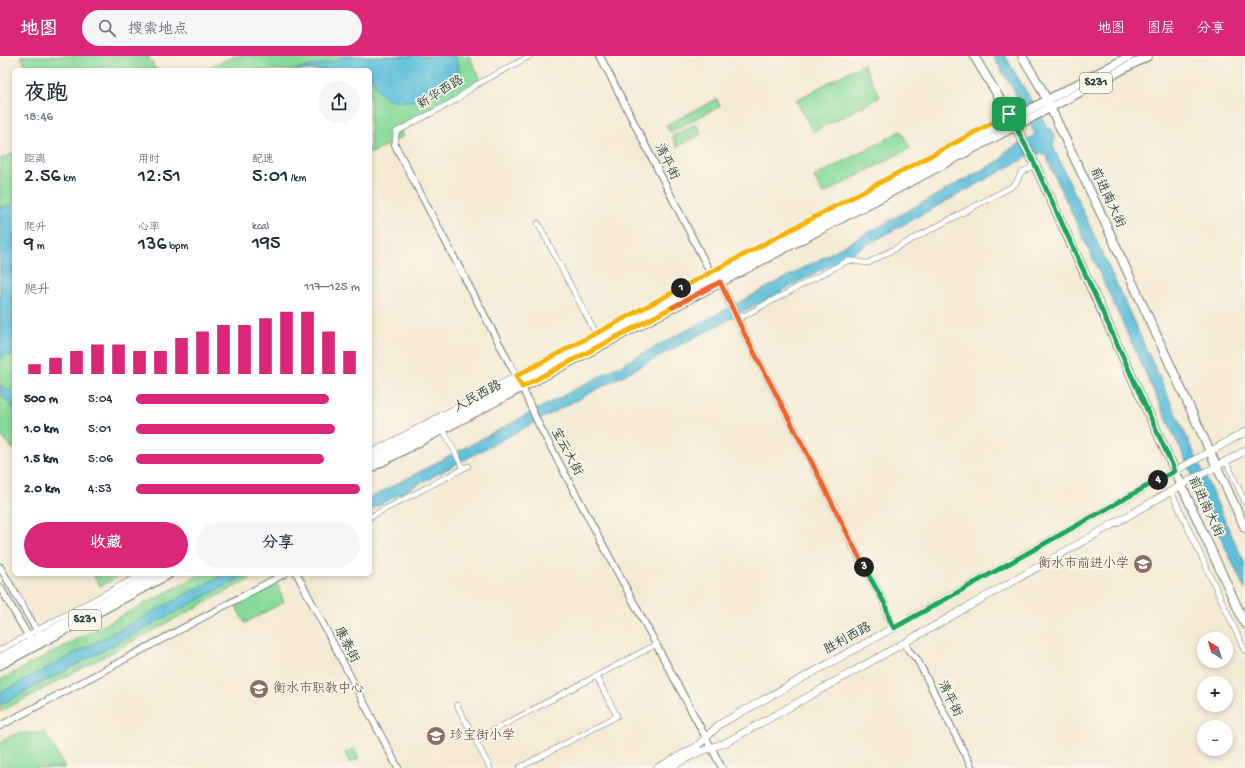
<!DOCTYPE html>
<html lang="zh">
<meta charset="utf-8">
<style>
:root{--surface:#fff;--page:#f6f6f7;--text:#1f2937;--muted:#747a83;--accent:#db2777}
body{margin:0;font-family:"Gochi Hand","LXGW WenKai TC",sans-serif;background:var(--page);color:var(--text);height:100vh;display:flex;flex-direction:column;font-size:15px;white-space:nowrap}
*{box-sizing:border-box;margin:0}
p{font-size:13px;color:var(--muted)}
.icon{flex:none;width:22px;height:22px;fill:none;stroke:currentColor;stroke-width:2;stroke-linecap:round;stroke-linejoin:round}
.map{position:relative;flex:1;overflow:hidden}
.side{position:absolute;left:12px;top:12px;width:360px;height:508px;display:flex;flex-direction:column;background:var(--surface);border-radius:6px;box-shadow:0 2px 6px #0003}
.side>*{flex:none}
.needle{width:26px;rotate:322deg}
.controls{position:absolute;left:1197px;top:576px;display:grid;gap:8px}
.controls a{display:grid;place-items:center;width:36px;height:36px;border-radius:50%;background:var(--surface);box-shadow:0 2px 6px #0003;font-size:20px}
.pin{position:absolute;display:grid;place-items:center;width:34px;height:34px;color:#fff;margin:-17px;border-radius:8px;box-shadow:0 2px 6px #0006}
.km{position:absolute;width:20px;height:20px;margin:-10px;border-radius:50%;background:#222;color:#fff;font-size:11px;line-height:20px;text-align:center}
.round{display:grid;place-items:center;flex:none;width:42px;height:42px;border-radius:21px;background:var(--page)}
.summary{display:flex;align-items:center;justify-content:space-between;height:68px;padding:0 12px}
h1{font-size:22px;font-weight:600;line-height:30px}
.metrics{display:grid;grid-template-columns:repeat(3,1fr);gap:6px;height:68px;padding:4px 12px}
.metrics div{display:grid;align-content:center}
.metrics b{font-size:20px;font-weight:600}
.metrics small{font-size:11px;font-weight:400}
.metrics p{font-size:11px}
.chart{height:112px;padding:8px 12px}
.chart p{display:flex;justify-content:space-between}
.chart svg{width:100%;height:72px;margin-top:4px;stroke:var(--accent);stroke-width:6}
.primary-button{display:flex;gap:8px;margin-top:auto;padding:8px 12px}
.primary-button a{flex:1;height:46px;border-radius:24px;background:var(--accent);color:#fff;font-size:16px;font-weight:600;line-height:46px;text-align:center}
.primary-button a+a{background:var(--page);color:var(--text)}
ul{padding:0 12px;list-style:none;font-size:13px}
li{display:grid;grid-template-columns:64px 48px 1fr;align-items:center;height:30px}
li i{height:10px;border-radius:5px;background:var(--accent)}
header{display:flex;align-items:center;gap:24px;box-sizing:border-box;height:56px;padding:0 20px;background:var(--accent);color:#fff}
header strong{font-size:19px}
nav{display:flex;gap:22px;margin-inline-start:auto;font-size:14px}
.search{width:280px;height:36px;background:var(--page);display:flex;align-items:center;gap:10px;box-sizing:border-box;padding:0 14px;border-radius:22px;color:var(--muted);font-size:15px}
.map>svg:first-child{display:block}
.green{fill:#88da9a;stroke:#548c67}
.water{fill:#5cbeda;stroke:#3e7e87}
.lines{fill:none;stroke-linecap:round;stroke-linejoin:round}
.minor-casing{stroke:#6a7a6c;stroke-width:6}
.tertiary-casing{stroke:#6a7a6c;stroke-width:8}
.secondary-casing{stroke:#6a7a6c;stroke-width:8}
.primary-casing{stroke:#6a7a6c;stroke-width:10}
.minor{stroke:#fff;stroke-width:5}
.tertiary{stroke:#fff;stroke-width:6}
.secondary{stroke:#fff;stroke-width:7}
.primary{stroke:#fff;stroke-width:8}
.split-1-casing{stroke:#fff;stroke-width:8}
.split-2-casing{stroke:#fff;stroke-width:8}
.split-3-casing{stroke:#fff;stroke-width:8}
.split-4-casing{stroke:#fff;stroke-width:8}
.split-5-casing{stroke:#fff;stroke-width:8}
.split-1{stroke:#f5b400;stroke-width:5}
.split-2{stroke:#f5b400;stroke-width:5}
.split-3{stroke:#f0652b;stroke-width:5}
.split-4{stroke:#22a559;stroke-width:5}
.split-5{stroke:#22a559;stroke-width:5}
.labels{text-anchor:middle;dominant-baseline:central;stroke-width:3.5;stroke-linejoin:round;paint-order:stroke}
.shield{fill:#fbf7ec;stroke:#61756b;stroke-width:1}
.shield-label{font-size:12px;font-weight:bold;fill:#1f3d34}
.street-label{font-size:13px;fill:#1f3d34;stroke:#fbf7ec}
.education-label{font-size:13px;fill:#785e54;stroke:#fbf7ec;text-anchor:start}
</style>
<header>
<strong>地图</strong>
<div class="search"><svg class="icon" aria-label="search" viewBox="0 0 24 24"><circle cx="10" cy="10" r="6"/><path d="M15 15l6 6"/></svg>搜索地点</div>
<nav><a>地图</a><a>图层</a><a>分享</a></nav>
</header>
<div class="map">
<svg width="1245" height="712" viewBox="0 0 1245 712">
<rect width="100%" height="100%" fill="#fbf7ec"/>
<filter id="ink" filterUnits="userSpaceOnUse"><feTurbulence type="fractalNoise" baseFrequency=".025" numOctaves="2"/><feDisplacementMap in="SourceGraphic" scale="8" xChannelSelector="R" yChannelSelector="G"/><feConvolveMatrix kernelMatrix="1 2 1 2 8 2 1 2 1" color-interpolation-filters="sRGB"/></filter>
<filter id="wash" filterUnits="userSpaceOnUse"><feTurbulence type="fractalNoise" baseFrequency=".012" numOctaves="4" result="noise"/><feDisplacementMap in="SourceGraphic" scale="16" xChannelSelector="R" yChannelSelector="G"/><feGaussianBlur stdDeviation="0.9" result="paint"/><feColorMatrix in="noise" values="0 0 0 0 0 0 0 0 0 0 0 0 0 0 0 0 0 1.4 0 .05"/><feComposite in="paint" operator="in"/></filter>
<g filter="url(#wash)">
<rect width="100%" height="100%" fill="#f5ebd5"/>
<!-- green -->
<path class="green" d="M21 0H148L156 14H28Z
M235 0H469L483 27 400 70 402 81 370 98V14H202Z
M863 8 880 41 813 76 796 44Z
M717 43 720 50 670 76 666 69Z
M696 68 702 78 677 91 672 80Z
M901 75 910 92 823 138 814 121Z
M14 97V394L0 379V103Z
M93 518H123L100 530Z
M201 518H224L0 637V624Z
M247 518H259L0 656V649Z
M277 528 284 546 245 567 236 551Z
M44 675 65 712H0V688C8 680 17 676 28 677 35 677 37 678 44 675Z
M354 693 359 702 350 707 345 697Z"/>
<!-- water -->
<path class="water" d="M345 0H454C478 31 406 55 386 42 381 39 378 33 375 28 372 23 370 20 370 14H295C312 8 330 9 345 0Z
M993 0H1005L1048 72 1052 73 1055 81 1053 90 1245 508V534L1048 105V100L1035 97 1007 112 795 228 370 454V442L800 214 1002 103 1005 96 1035 79 1017 40Z
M14 148V298L4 300 0 303V152Z
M0 329C14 340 14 332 14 353L0 337Z
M224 518H247L0 649V637Z"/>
</g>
<g filter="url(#ink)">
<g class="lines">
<!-- minor casing -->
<g class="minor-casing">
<path id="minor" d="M395 89 396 76 456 44 474 30 530 0
M538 167 597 280
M738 263 847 205C855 204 860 207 868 207L1011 131 1016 127 1021 117 1035 109
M443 373 463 412
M370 397 1009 58
M1226 405 1245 446
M1171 435 1245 595
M370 461 468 410
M0 594 142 518
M457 649 490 712
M475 684 657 588
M519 712 617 660 596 620"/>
</g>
<!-- tertiary casing -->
<g class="tertiary-casing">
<path id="tertiary" d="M600 0 713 222
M395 89 522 331 538 367 722 712
M720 226 744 277 810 403 848 479 858 500 885 548 888 560 894 572
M0 511 40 580
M297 518 398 712
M0 531 31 585
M905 587 909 595 917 603 972 712
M0 670 284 518"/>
</g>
<!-- secondary casing -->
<g class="secondary-casing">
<path id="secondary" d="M657 712 696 691 720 668 1245 376
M668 712 697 697 727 686 929 573 1189 425 1245 395"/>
</g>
<!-- primary casing -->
<g class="primary-casing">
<path id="primary" d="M974 0 1009 58 1030 98 1245 568
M1022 0 1041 32 1102 160 1245 472
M370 404 1130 0
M370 412 1148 0
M0 602 155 518
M0 609 169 518"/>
</g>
<!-- minor -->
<use href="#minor" class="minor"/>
<!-- tertiary -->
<use href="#tertiary" class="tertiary"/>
<!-- secondary -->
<use href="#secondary" class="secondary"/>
<!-- primary -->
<use href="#primary" class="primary"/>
</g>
</g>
<g class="lines" filter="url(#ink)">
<!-- split-1 casing -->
<g class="split-1-casing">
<path id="split-1" d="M681 232 1009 58"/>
</g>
<!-- split-2 casing -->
<g class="split-2-casing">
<path id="split-2" d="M673 251 522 331 516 320 681 232"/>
</g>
<!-- split-3 casing -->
<g class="split-3-casing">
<path id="split-3" d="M673 251 720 226 744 277 810 403 864 511"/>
</g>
<!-- split-4 casing -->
<g class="split-4-casing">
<path id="split-4" d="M864 511 885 548 890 565 894 572 1158 424"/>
</g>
<!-- split-5 casing -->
<g class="split-5-casing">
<path id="split-5" d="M1009 58 1030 98 1066 176 1175 415 1158 424"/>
</g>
<!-- split-1 -->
<use href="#split-1" class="split-1"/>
<!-- split-2 -->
<use href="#split-2" class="split-2"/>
<!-- split-3 -->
<use href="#split-3" class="split-3"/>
<!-- split-4 -->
<use href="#split-4" class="split-4"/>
<!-- split-5 -->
<use href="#split-5" class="split-5"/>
</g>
<!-- icons -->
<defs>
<g id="school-disc" transform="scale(1)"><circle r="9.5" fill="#8d6e63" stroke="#fbf7ec"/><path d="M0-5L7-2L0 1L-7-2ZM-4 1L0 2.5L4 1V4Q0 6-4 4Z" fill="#fff"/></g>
</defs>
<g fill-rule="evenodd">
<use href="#school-disc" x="1143" y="508"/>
<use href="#school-disc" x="259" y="633"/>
<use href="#school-disc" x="436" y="680"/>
</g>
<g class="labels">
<!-- shield labels -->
<g class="shield">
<rect x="1080" y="17" width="32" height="20" rx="3"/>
<rect x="69" y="554" width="32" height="20" rx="3"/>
</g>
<g class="shield-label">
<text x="1096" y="27">S231</text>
<text x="85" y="564">S231</text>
</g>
<!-- street labels -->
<g class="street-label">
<text transform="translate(441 37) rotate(-32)">新华西路</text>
<text transform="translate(666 106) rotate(63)">清平街</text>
<text transform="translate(1107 142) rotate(65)">前进南大街</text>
<text transform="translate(478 341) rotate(-28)">人民西路</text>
<text transform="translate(566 396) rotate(62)">宝云大街</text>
<text transform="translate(1205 451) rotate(65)">前进南大街</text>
<text transform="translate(848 583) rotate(-29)">胜利西路</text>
<text transform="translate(346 589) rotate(62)">康泰街</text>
<text transform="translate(949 643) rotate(63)">清平街</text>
</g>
<!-- education labels -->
<g class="education-label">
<text x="1129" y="508" text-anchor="end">衡水市前进小学</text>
<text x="273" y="633">衡水市职教中心</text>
<text x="450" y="680">珍宝街小学</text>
</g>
</g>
</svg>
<div class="controls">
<a><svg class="needle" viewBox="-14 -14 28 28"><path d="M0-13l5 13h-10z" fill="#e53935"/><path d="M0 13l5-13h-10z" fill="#747a83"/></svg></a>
<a>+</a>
<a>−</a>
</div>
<div class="pin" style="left:1009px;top:58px;background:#1e9e55"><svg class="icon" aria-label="arrive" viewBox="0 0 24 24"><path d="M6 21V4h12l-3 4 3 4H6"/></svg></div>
<b class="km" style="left:681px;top:232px">1</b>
<b class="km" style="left:864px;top:511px">3</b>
<b class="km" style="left:1158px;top:424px">4</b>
<section class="side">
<div class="summary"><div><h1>夜跑</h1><p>18:46</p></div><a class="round"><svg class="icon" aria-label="share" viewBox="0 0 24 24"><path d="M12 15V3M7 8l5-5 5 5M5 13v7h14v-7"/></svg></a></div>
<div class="metrics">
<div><p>距离</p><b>2.56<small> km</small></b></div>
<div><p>用时</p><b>12:51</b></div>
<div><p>配速</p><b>5:01<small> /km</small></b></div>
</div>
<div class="metrics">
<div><p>爬升</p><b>9<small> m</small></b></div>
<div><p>心率</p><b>136<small> bpm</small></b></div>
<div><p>kcal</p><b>195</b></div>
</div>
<div class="chart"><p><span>爬升</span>117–125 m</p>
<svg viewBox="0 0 160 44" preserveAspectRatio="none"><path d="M5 44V38M15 44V34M25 44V30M35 44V26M45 44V26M55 44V30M65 44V30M75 44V22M85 44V18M95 44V14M105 44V14M115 44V10M125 44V6M135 44V6M145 44V18M155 44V30"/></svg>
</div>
<ul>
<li><b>500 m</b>5:04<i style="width:86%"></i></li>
<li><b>1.0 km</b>5:01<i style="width:89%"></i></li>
<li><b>1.5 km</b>5:06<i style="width:84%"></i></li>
<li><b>2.0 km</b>4:53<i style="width:100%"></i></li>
</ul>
<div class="primary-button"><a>收藏</a><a>分享</a></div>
</section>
</div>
